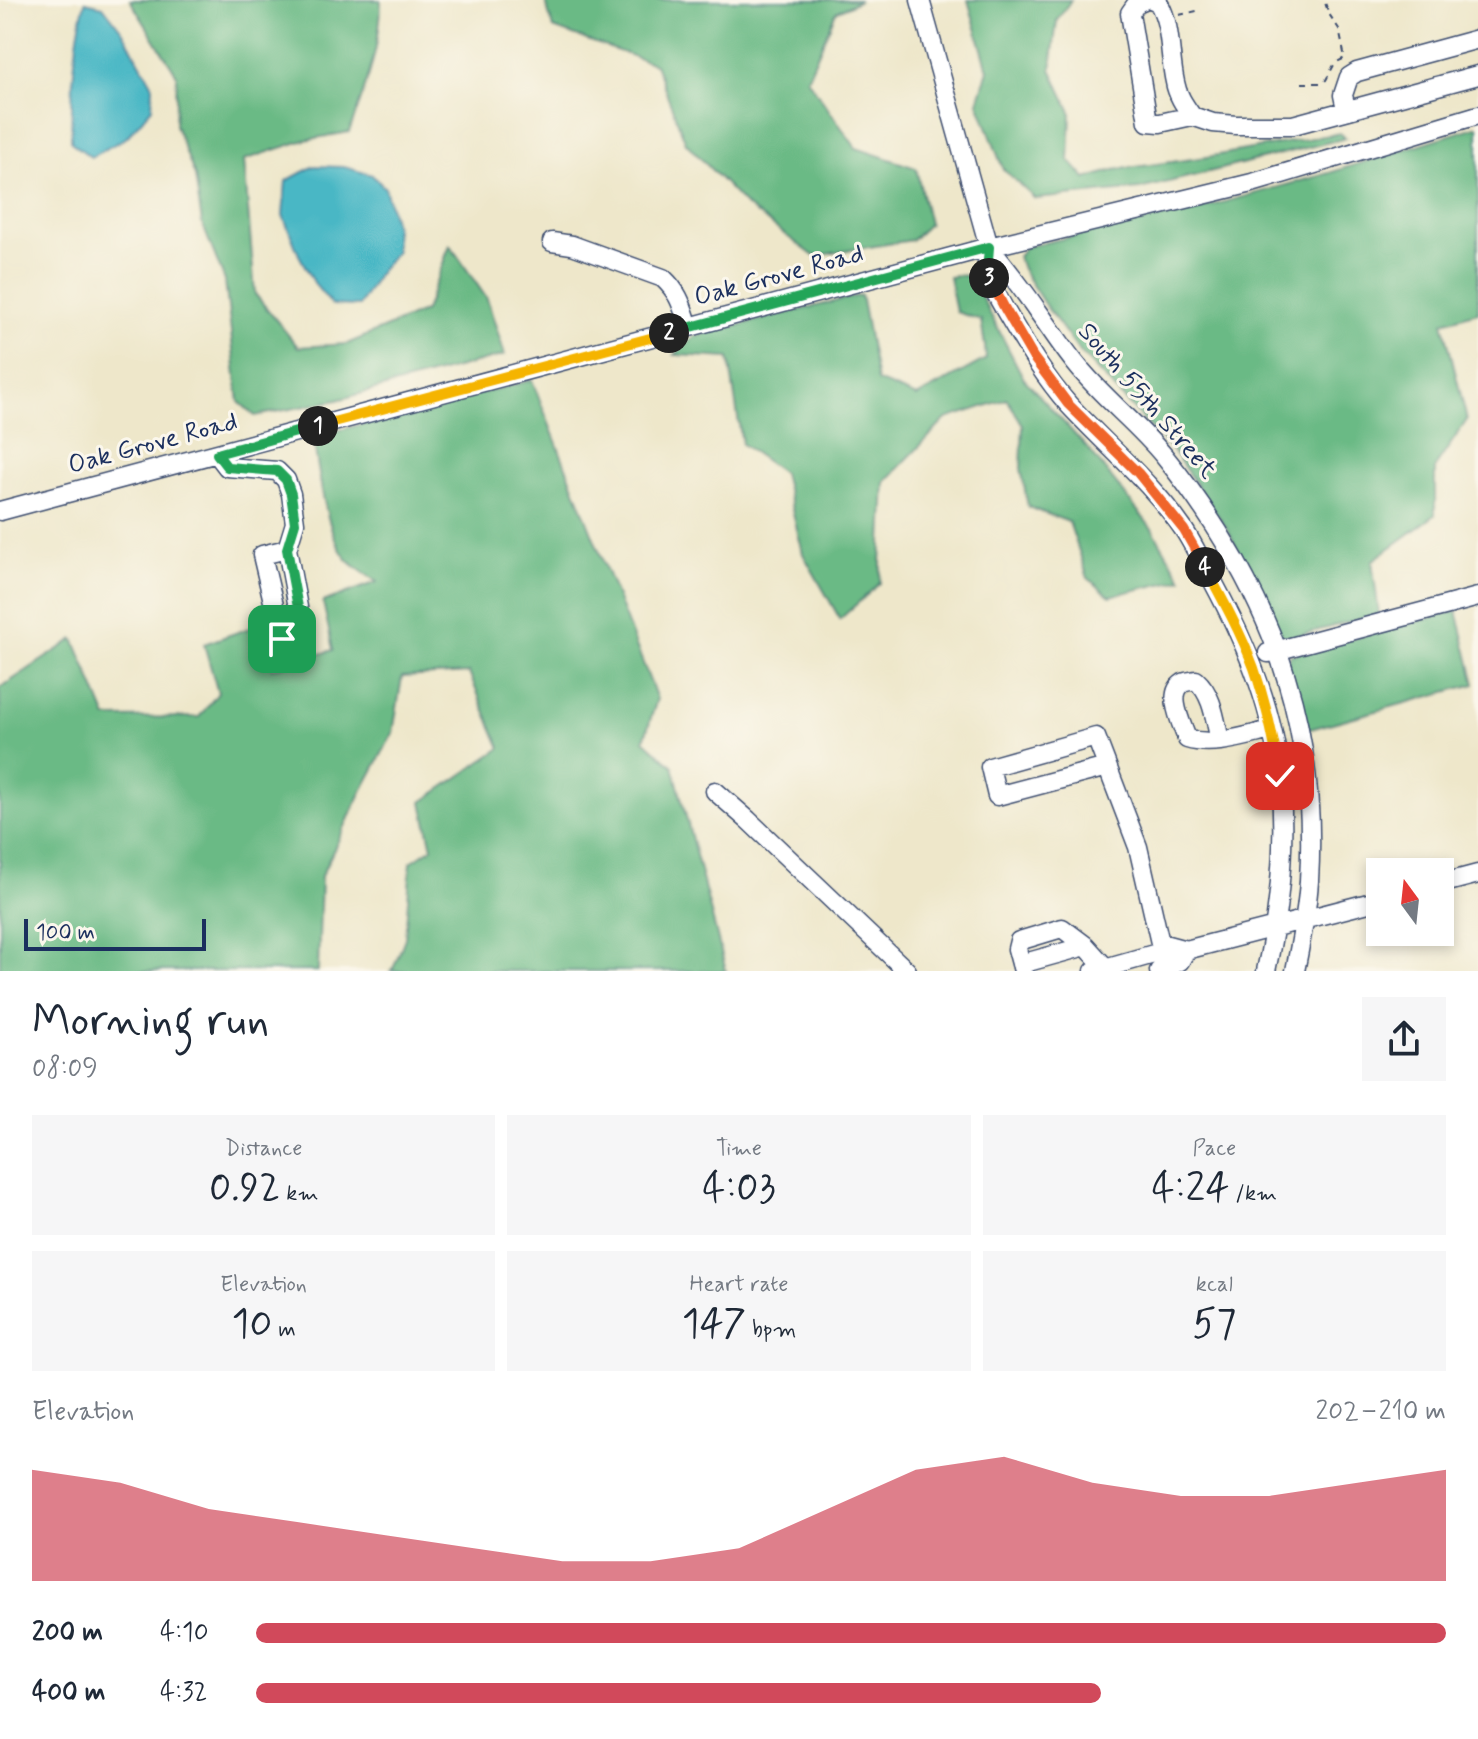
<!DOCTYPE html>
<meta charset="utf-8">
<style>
:root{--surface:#fff;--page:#f6f6f7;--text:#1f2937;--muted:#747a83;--accent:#d1495b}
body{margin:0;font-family:Mynerve,sans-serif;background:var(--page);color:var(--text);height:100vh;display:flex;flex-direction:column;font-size:30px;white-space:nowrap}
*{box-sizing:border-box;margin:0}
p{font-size:26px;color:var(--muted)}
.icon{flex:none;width:44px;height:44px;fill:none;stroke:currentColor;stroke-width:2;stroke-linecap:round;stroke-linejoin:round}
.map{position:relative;height:971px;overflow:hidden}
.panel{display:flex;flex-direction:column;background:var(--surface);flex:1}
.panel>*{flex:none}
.needle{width:52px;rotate:345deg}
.tools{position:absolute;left:1366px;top:858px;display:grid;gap:16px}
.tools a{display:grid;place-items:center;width:88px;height:88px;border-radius:0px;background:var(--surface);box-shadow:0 4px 12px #0003;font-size:40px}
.scale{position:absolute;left:24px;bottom:20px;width:182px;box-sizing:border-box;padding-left:8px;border:4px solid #1b2f5e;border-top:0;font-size:22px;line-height:28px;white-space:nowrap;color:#1b2f5e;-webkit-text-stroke:6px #fbf7ec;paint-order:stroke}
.pin{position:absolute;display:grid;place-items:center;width:68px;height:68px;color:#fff;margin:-34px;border-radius:16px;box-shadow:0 4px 12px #0006}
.km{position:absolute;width:40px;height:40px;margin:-20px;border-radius:50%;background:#222;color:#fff;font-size:22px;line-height:40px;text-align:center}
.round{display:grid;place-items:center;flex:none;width:84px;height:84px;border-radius:0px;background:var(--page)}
.head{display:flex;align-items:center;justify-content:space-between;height:136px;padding:0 32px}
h1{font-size:44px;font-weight:600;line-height:60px}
.stats{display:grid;grid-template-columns:repeat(3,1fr);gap:12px;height:136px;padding:8px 32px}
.stats div{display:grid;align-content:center;border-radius:0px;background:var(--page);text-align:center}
.stats b{font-size:40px;font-weight:600}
.stats small{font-size:22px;font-weight:400}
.stats p{font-size:22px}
.chart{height:224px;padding:16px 32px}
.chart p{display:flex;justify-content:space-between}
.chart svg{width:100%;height:144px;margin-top:8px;fill:var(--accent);opacity:.7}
ul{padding:0 32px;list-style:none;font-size:26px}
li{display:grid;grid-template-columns:128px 96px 1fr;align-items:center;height:60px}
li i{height:20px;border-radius:10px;background:var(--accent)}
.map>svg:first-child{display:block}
.forest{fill:#6bba85;stroke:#437472;stroke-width:2}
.water{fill:#4ab7c5;stroke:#327392;stroke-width:2}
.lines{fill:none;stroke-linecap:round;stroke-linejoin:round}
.minor-casing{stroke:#3b4b6e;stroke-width:21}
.path{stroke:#3b4b6e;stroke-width:2;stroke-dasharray:6 6;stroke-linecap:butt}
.minor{stroke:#fff;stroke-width:18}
.split-1-casing{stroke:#fff;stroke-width:16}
.split-2-casing{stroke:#fff;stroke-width:16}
.split-3-casing{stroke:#fff;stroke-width:16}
.split-4-casing{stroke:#fff;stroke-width:16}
.split-5-casing{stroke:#fff;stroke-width:16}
.split-1{stroke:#22a559;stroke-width:10}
.split-2{stroke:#f5b400;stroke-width:10}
.split-3{stroke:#22a559;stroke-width:10}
.split-4{stroke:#f0652b;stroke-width:10}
.split-5{stroke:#f5b400;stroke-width:10}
.labels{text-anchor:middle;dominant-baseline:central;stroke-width:6;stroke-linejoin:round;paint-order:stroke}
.street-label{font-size:26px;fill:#1b2f5e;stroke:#fbf7ec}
</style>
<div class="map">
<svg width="1478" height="971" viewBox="0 0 1478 971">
<rect width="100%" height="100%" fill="#fbf7ec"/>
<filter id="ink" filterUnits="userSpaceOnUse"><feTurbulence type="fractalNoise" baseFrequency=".0125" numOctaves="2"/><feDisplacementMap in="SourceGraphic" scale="16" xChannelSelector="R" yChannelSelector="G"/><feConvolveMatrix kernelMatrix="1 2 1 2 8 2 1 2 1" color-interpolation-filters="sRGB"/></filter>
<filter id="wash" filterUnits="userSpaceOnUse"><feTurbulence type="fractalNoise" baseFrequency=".006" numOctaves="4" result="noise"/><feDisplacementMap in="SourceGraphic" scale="32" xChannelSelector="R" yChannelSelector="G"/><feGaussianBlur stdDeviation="1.8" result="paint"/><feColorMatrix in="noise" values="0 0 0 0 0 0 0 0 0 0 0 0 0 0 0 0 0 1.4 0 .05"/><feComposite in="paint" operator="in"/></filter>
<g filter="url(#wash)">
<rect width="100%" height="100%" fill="#eee7ca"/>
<!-- forest -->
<path class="forest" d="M130 0H381C381 46 365 90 349 132L305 140 244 160 255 294 298 347 347 344 425 311 450 245 487 299 505 355 337 400 255 416 239 402 225 281 202 223 195 176 175 125 177 75Z
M545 0H860L836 12 807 79 856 148 916 168 929 224 912 240 814 256 745 205 686 143 655 64 553 28Z
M968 0H1071L1057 20 1051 69 1071 112 1069 160 1086 179 1114 170 1207 157 1340 133 1346 138 1140 189 1035 199 1003 169 978 102 988 70Z
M1478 126V312L1443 322 1467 420 1435 467V515L1372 561 1379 614 1293 637 1282 636 1275 625 1228 530 1172 450 1079 351 1045 305 1022 269 1018 257 1025 247 1199 209 1329 173Z
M961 275 971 277 1024 379 1089 450 1153 530 1182 579 1110 596 1088 578 1069 522 1028 507 1021 468 1023 425 1007 399 946 419 885 482 880 583 840 619 803 554 783 473 742 444 729 358 675 355 695 336 861 295 877 381 917 397 986 359 985 346 981 320 956 312 949 277Z
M532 380 657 699 644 740 673 766 726 971H391L393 969 405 938 411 862 432 848 422 802 501 748 469 673 402 677 393 733 361 793 321 876 318 971H0V688L74 639 107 718 199 717 218 693 204 644 255 626 272 669 333 650 323 602 377 582C368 575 355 568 347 559 325 533 319 471 313 437Z
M1457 611 1475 684 1303 731 1287 662 1290 655Z"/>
<!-- water -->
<path class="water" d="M85 2 103 6 123 32 153 86 152 108 127 137 91 157 71 142C72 95 73 48 85 2Z
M314 166 344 167 372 175 385 188 395 225 396 252 378 274 359 306 332 305 316 286 299 255 283 215 286 181Z"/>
</g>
<g filter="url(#ink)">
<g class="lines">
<!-- minor casing -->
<g class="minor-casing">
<path id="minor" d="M920 0 989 247C989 255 986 263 987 271 988 282 1002 305 1008 315 1026 346 1045 378 1069 405 1108 447 1152 483 1184 530 1192 542 1198 555 1205 567 1241 632 1273 703 1280 778 1286 842 1280 908 1266 971
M1144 0 1137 3 1130 13 1148 122 1160 123 1192 116C1185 106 1177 95 1175 82 1169 56 1172 25 1158 2L1153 0
M1346 109 1343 95 1349 77 1357 72 1478 39
M1192 116 1213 123 1236 125H1293L1478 75
M552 242 572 245 663 278C680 294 682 306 689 327
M989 247C1006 268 1022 288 1037 310 1050 328 1062 347 1076 364 1102 397 1137 423 1164 456 1215 518 1263 600 1286 677 1306 742 1313 814 1309 881 1307 912 1301 941 1295 971
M217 454 227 467 277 471 286 480 291 494 295 523 287 549 303 634 282 639 262 555 287 549
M0 511 989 247 1252 183 1478 115
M1268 653 1478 597
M1220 741C1215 720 1213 695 1196 680 1192 681 1187 681 1183 683 1166 694 1182 724 1187 739 1214 747 1245 736 1271 730
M1107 767 997 796 990 767 1096 737 1138 847 1160 943 1186 950
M715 791 748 820 907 971
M1440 884 1478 874
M1021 964 1086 946
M1023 971 1017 949 1019 941 1062 928 1086 946 1105 967
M1094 971 1161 952 1186 950 1380 900
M1159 971 1180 961 1186 950"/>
</g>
<!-- path -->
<path class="path" d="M1179 15 1197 11
M1302 83H1323L1326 80 1335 63 1345 58 1339 29 1329 14 1324 0"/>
<!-- minor -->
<use href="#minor" class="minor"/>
</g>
</g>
<g class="lines" filter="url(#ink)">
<!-- split-1 casing -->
<g class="split-1-casing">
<path id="split-1" d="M282 639 303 634 287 549 295 523 291 494 286 480 277 471 227 467 217 454 318 426"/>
</g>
<!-- split-2 casing -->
<g class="split-2-casing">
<path id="split-2" d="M318 426 669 333"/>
</g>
<!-- split-3 casing -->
<g class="split-3-casing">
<path id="split-3" d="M669 333 989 247 987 273 989 278"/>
</g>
<!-- split-4 casing -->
<g class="split-4-casing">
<path id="split-4" d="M989 278 1005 309 1033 357 1068 404 1138 473 1184 530 1205 567"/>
</g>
<!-- split-5 casing -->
<g class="split-5-casing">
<path id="split-5" d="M1205 567C1223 600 1241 633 1254 668 1266 703 1274 740 1280 776"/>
</g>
<!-- split-1 -->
<use href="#split-1" class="split-1"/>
<!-- split-2 -->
<use href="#split-2" class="split-2"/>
<!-- split-3 -->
<use href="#split-3" class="split-3"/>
<!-- split-4 -->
<use href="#split-4" class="split-4"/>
<!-- split-5 -->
<use href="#split-5" class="split-5"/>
</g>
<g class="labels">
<!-- street labels -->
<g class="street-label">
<text transform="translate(779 276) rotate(-15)">Oak Grove Road</text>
<text transform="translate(1147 401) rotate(49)">South 55th Street</text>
<text transform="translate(153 444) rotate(-15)">Oak Grove Road</text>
</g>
</g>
</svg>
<div class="tools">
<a><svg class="needle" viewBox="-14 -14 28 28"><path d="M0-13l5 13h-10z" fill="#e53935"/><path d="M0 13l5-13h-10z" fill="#747a83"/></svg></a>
</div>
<div class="scale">100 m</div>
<div class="pin" style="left:282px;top:639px;background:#1e9e55"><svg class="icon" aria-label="arrive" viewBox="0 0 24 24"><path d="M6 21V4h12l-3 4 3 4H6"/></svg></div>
<div class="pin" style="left:1280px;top:776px;background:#d93025"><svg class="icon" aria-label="check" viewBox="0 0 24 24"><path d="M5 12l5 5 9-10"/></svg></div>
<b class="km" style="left:318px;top:426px">1</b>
<b class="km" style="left:669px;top:333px">2</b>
<b class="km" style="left:989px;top:278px">3</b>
<b class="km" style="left:1205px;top:567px">4</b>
</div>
<section class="panel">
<div class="head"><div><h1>Morning run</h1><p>08:09</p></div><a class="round"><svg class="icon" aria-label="share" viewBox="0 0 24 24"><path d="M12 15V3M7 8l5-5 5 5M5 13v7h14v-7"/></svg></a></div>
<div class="stats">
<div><p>Distance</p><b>0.92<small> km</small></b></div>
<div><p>Time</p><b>4:03</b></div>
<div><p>Pace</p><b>4:24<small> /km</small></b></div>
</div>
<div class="stats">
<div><p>Elevation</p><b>10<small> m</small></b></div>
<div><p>Heart rate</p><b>147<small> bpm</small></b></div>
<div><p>kcal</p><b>57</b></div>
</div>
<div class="chart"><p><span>Elevation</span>202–210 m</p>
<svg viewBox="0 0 160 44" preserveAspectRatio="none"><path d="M0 44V10L10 14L20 22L30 26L40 30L50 34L60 38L70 38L80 34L90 22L100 10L110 6L120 14L130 18L140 18L150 14L160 10V44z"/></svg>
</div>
<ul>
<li><b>200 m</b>4:10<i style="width:100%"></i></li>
<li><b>400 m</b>4:32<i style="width:71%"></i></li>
</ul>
</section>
